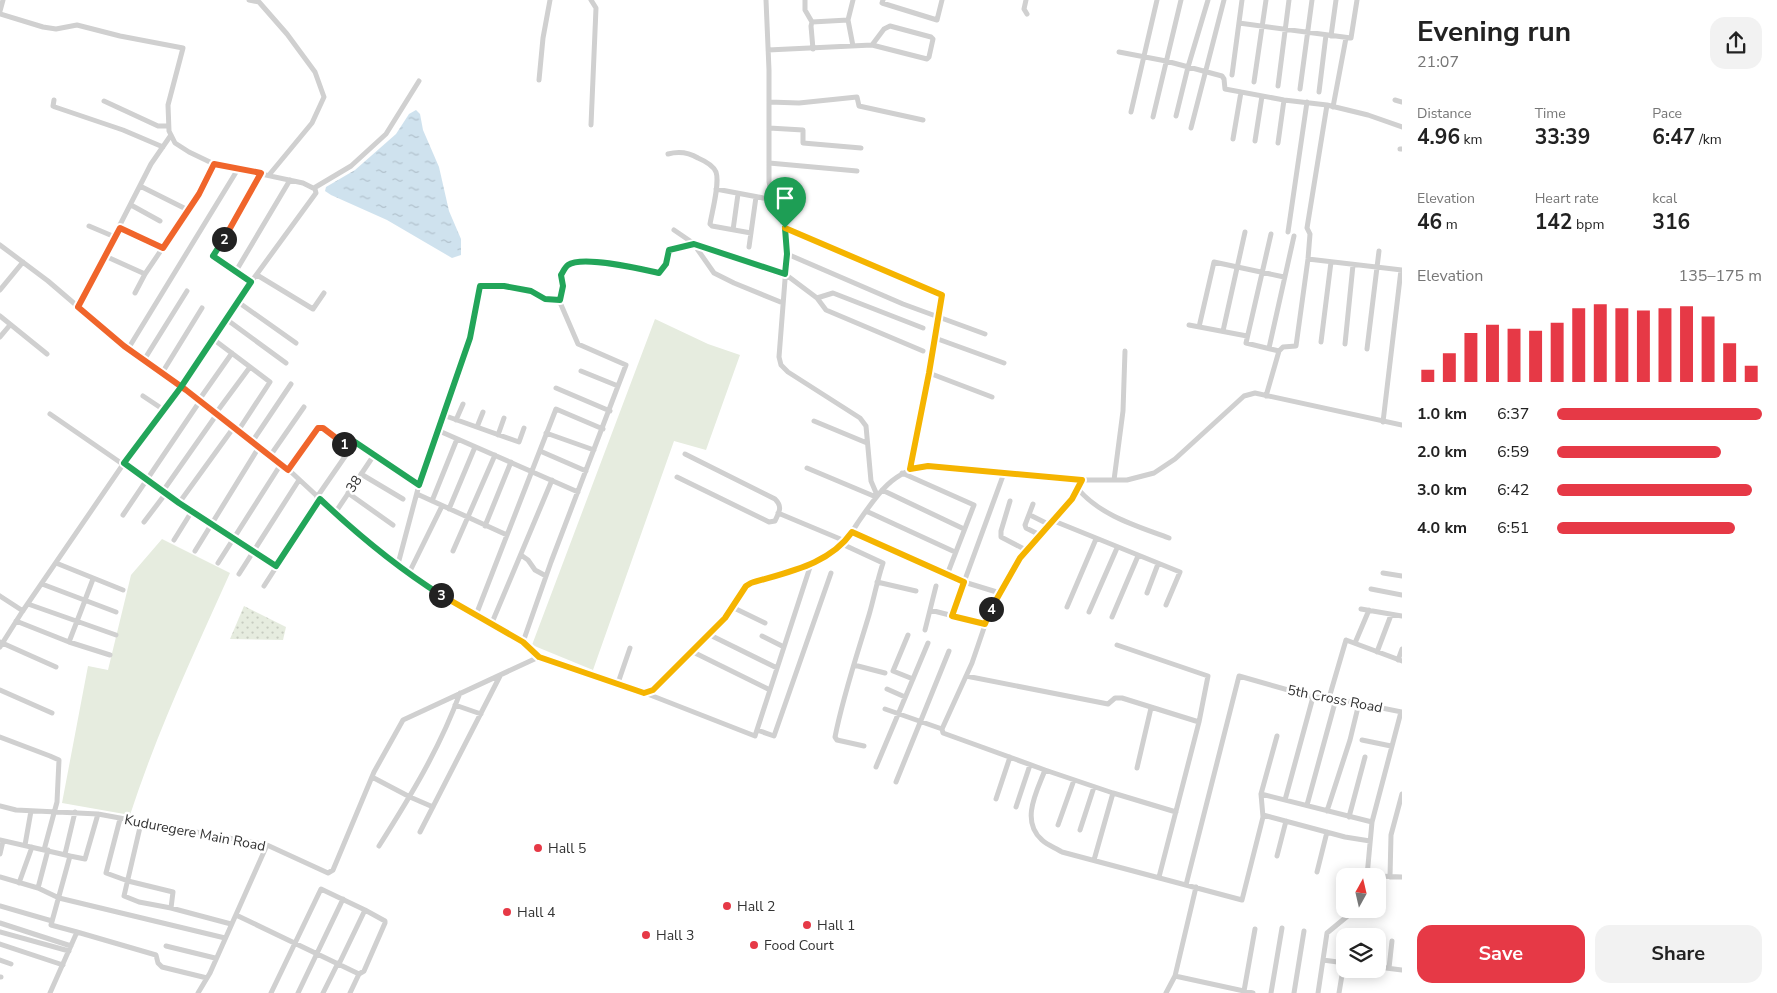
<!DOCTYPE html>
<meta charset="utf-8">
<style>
:root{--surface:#fff;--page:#f2f2f2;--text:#222;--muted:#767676;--accent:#e63946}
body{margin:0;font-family:"Nunito Sans",sans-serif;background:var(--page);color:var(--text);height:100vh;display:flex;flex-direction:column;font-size:19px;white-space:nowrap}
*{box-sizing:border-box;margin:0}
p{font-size:16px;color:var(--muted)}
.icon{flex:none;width:28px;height:28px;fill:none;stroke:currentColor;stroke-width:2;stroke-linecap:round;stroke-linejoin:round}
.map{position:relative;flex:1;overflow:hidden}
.side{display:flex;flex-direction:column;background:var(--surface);width:375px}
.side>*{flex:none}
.needle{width:32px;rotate:8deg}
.controls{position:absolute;left:1336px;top:868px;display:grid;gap:10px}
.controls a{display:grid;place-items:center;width:50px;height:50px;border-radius:10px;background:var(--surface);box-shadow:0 2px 12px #0003;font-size:25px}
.pin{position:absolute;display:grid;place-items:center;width:42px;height:42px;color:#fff;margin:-51px -21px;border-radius:50% 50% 50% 0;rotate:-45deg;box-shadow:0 0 5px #0007}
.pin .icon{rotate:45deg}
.km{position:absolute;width:25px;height:25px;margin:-12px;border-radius:50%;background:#222;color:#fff;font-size:14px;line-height:25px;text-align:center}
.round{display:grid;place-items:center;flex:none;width:52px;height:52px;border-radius:15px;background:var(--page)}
.summary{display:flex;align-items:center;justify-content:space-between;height:85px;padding:0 15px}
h1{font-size:28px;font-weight:700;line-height:38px}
.metrics{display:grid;grid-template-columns:repeat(3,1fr);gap:8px;height:85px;padding:5px 15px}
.metrics div{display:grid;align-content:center}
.metrics b{font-size:21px;font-weight:700}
.metrics small{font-size:14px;font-weight:400}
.metrics p{font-size:14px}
.chart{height:140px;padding:10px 15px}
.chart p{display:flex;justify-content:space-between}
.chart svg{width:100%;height:90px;margin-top:5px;stroke:var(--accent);stroke-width:6}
.primary-button{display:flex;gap:10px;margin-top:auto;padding:10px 15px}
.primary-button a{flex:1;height:58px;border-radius:15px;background:var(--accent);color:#fff;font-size:20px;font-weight:700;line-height:58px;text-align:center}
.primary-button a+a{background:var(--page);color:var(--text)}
ul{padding:0 15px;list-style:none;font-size:16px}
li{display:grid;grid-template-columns:80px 60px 1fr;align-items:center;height:38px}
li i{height:12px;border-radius:6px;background:var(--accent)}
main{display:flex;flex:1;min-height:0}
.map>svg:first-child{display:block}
.grass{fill:#e6ecdf}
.park{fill:url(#park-dots)}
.water{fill:url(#water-ripples)}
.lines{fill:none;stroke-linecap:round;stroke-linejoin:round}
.minor{stroke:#d0d0d0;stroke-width:5}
.split-1-casing{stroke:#fff;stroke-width:10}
.split-2-casing{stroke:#fff;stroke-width:10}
.split-3-casing{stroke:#fff;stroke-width:10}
.split-4-casing{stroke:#fff;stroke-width:10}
.split-5-casing{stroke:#fff;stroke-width:10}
.split-1{stroke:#22a559;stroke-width:6}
.split-2{stroke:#f0652b;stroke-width:6}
.split-3{stroke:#22a559;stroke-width:6}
.split-4{stroke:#f5b400;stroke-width:6}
.split-5{stroke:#f5b400;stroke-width:6}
.poi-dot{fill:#e63946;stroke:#fff;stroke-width:2}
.labels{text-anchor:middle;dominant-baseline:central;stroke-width:5;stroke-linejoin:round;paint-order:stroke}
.street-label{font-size:14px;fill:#333;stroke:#fff}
.poi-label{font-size:14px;fill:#333;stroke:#fff;text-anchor:start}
</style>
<main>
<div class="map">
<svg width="1402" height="993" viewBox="0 0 1402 993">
<defs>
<pattern id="park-dots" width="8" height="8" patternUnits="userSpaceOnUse" patternTransform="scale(1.25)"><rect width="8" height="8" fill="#e6ecdf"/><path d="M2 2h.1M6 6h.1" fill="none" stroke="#c6cbc0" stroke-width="1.8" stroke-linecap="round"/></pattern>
<pattern id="water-ripples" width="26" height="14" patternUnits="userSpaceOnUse" patternTransform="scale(1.25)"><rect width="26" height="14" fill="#cfe2ee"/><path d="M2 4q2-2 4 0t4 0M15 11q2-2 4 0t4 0" fill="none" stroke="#b2c2cd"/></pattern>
</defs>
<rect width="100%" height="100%" fill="#fff"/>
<!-- grass -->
<path class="grass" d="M655 319 708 344 740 355 706 450 674 441 593 670 532 645Z
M162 539 230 573C194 653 157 732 130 815L62 803 88 666 108 670 131 575Z"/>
<!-- park -->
<path class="park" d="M244 606 286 627 283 640 230 639Z"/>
<!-- water -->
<path class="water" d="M416 110 420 114 423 130 439 167 449 211 461 239V255L452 258 387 220 331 195 325 191 326 187 355 170 396 134 409 114Z"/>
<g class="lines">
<!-- minor -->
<path class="minor" d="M249 0 259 2 287 34 315 72 324 97 312 123 269 175
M591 0 596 8 591 125
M766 0 769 70V182L772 195 785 228 787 254 779 357 781 365 788 372 860 418 866 426 871 481 877 495
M805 0V10L812 22
M853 0 848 20 853 46
M883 0 882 3 937 20 942 0
M1026 0 1024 9 1027 14
M0 11 3 0
M0 14 43 27 56 29 77 25 120 36 183 48 168 105 169 131 175 143 189 152 214 164 303 183 315 189 316 193 251 282 181 387 124 463 22 612 0 647
M1239 23 1351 38 1357 0
M1331 36 1336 0
M813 49 811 26 812 22 848 20
M768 50 872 45 927 59 929 57 933 39 931 37 890 26 884 29 872 45
M1119 52 1166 61 1222 76 1224 79 1225 89 1284 100 1327 105 1368 115 1402 127
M1232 75 1242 0
M539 80 543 38 550 0
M1254 82 1266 0
M1278 86 1289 0
M1300 89 1312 0
M1319 92 1326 35
M54 100 53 106 55 107 123 130 163 147
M1395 100 1402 102
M104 101 158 126H168
M769 102 799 103 857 97 859 106 923 120
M1333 107 1346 38
M1131 112 1157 0
M1176 116 1188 67 1208 0
M1153 117 1181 0
M769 128 803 130V143L861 148
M1191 128 1224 0
M1233 139 1241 92
M1255 141 1262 96
M1278 143 1284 100
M1400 149H1402
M668 154C679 151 688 152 698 158 705 161 713 165 716 172 720 183 712 212 710 224L712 226 751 233
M769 163 857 171
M140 186 188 210
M314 188 351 166 386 134 419 81
M716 189 774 200
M131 205 160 221
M89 226 115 237
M120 228 163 248
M785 228 942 295 929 373 910 469
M674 230 693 243 714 273 734 283 783 303
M733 230 738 194
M1288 232 1307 102
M1271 234 1246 343 1279 351
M0 245 48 281 124 346 186 390 290 471 344 521 420 581 523 642 539 657
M749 247 756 197
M787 254 903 304 985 334
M105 256 145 274
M212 256 251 282
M213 256 261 173
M1308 259 1402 270
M236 271 290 180
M257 275 313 309 324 293
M0 290 23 262
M135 293 145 274 199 194 214 164
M817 298 826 310 923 351
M238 302 296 343
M78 307 151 164 171 135
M0 316 47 354
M226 319 286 363
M1189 325 1247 336
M1199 327 1214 262 1284 277
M1223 331 1245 232
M0 337 10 325
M935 338 1004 363
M213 339 270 382 238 431
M1321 342 1331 262
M1345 344 1353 265
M1269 348 1294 236
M128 349 238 169
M1367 349 1379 251
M144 360 187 291
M581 371 618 386
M162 373 202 308
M929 373 992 397
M556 388 610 411
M143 396 164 410
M1266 396 1279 351 1283 347 1296 346 1308 259 1310 234 1307 228 1327 105
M199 400 232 353
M216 413 250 367
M50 414 179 503 276 566
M443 415 519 442 524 428
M456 420 463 404
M814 421 867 443
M1383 422 1401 270
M477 427 483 412
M437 430 578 492
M546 433 594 450
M498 435 504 418
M252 442 291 384
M540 451 586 471
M270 456 304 407
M807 468 876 497
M288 470 318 428H323L351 449
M902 473 974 505 947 575
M361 474 403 499
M677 477 769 522 775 521C779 512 783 507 775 499L685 454
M1082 480 1072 499 1020 558 995 602 986 622 972 663 942 729 943 733 1045 770C1037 791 1020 821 1042 840 1047 845 1056 848 1062 852L1242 900 1263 817 1261 794
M1114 480 1123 411 1125 351
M1078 489C1101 516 1137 526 1169 538
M882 490 964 529
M163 491 217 414
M348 493 393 525
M417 494 507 535
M317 497 355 442 419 485
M432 501 457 439
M1010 501 1001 531V537L1026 550
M179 503 234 427
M1033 504 1025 525 1026 528 1040 535
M449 509 475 447
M866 511 955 552
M335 513 374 455
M778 513 845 541
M123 515 200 401
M1030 515 1050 525
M1054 521 1180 572 1166 605
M144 522 166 493
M485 526 511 462
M852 532 964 582 1000 593
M174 540 192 511
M842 544 883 563C877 581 874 598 869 615 857 655 843 696 835 737L837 740 864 746
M195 551 259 447
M453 551 495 455
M521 555 528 560 535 570 546 576
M56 563 123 590
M218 563 281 464
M398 564 419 485 470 338 480 286H504L531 291 545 299 559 300 563 286 561 275C563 272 565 267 568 265 582 255 641 269 659 273L667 264 669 250 693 243 785 274 817 298 833 293 923 328
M409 573 442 506
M1383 573 1402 576
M239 574 299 480
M877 582 916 591
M42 584 116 612
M264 586 320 499
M1371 589 1402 595
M1147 593 1158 564
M0 596 23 611
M85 600 93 579
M28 604 116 635
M732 607 765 623
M1067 607 1096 539
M1361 609 1402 616
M930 610 985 624
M1089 612 1117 548
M476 615 556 409 603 429
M952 615 1004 473
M1112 617 1138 556
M16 621 69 642 110 655
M491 625 552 480
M925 630 936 586
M708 634 777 668
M908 635 893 671 913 679
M762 636 784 647
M0 642 56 667
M69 642 84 603
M523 642 551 562 626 365 578 344 559 300
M1355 643 1369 610
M1117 645 1208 676 1199 722 1159 877
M691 651 770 690
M1377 652 1391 615
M1398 660 1402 649
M854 665 885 673
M966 676 1108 704 1115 698H1122L1199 722
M615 683 619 680 630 648
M887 689 905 697
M0 690 52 713
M645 693 755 736 811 564
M1329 698 1346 640 1402 661
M455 705 481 714
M885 709 942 729
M757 730 774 736 831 573
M1277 736 1261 794 1372 822 1367 876H1376
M0 737 50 756 59 760 57 802 44 850
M1362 740 1391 746
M876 767 928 643
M1137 768 1151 708
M1045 770 1113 793
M372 777 410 797 433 807
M896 782 949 651
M996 799 1010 757
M1285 800 1313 697
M1307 805 1336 699
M0 806 16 810 98 814 267 845 328 873 333 870 374 772 403 720 541 656 644 693 653 690 725 618 746 586 751 583C779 574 823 565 844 543 849 537 853 530 857 524 876 496 892 470 928 466L1082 480H1127L1154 473 1175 459 1244 396 1255 393 1402 425
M1016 807 1030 765
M1327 811 1350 740 1359 703
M1263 815 1345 837 1370 841
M1349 817 1365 757
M120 819 106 873 128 881 173 892 171 908
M1372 822 1401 712
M141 823 124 896 139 902 171 908 231 924
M1058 825 1074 780
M1080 830 1094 787
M420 832 500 676
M0 840 70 856
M25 845 31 811
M379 846C410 797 440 748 460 693
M0 854 3 841
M65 854 75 812
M1277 856 1286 821
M1094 860 1113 793 1176 812
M1317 872 1327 832
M1378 876 1402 877
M0 877 38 888 59 898 225 938
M1390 877 1391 835 1402 794
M19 883 32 847
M1186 885 1239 676 1313 697 1332 698 1402 712
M38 888 48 850
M0 906 52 921
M236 915 359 974 350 993
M0 923 71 946
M0 932 69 951
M77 932 156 955 158 963 162 967 207 978
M0 944 63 965
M166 946 215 958
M0 960 11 964
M1323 960 1345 963
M1341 962 1345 943
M1378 967 1402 970
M1389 968 1392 941
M359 974 364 971 385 923V921L365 910
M1175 976 1253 993
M0 977H1
M1244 991 1255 929
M50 993 77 932 51 925 70 856 85 859 98 814
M198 993 210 973 267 845
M271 993 321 889 365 910 339 964
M298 993 343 899
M323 993 338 963
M1166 993 1175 976 1196 887
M1271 993 1282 928
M1294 993 1304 931
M1318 993 1327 933 1350 914 1351 909
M1339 993 1344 963"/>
</g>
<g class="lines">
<!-- split-1 casing -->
<g class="split-1-casing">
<path id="split-1" d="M344 444 351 449 355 442 419 485 470 338 480 286H504L531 291 545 299 560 300 563 286 561 275C563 272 565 267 568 265 582 255 641 269 659 273L666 264 669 250 694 244 785 274 787 254 785 228"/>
</g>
<!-- split-2 casing -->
<g class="split-2-casing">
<path id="split-2" d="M224 239 261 173 214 164 199 194 163 248 120 228 78 307 124 346 186 390 288 470 318 428H323L344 444"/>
</g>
<!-- split-3 casing -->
<g class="split-3-casing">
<path id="split-3" d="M224 239 213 256 251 282 181 387 124 463 179 503 276 566 320 499C357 534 398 568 441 595"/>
</g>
<!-- split-4 casing -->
<g class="split-4-casing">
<path id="split-4" d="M441 595 523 642 539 657 644 693 653 690 725 618 746 586 751 583C787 572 829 565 852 532L964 582 952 616 985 624 991 609"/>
</g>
<!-- split-5 casing -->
<g class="split-5-casing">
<path id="split-5" d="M785 228 942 295 929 373 910 469 928 466 1082 480 1072 499 1020 558 991 609"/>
</g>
<!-- split-1 -->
<use href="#split-1" class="split-1"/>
<!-- split-2 -->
<use href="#split-2" class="split-2"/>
<!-- split-3 -->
<use href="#split-3" class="split-3"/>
<!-- split-4 -->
<use href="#split-4" class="split-4"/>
<!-- split-5 -->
<use href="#split-5" class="split-5"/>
</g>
<!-- markers -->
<g class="poi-dot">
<circle cx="538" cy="848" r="5"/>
<circle cx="727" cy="906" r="5"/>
<circle cx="507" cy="912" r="5"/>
<circle cx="807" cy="925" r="5"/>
<circle cx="646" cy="935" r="5"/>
<circle cx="754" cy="945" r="5"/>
</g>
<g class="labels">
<!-- street labels -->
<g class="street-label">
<text transform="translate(354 484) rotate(-56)">38</text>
<text transform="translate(1335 699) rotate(11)">5th Cross Road</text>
<text transform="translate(195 833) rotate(11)">Kuduregere Main Road</text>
</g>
<!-- poi labels -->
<g class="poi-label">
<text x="548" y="848">Hall 5</text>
<text x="737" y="906">Hall 2</text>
<text x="517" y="912">Hall 4</text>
<text x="817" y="925">Hall 1</text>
<text x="656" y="935">Hall 3</text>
<text x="764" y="945">Food Court</text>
</g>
</g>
</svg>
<div class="controls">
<a><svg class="needle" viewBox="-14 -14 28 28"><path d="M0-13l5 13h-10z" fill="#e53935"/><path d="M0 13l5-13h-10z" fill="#767676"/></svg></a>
<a><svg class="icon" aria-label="layers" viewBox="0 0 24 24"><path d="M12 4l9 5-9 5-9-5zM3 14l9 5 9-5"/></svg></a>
</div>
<div class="pin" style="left:785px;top:228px;background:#1e9e55"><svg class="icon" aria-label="arrive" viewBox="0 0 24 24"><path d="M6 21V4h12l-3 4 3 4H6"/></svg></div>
<b class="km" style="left:344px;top:444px">1</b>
<b class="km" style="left:224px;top:239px">2</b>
<b class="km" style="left:441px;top:595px">3</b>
<b class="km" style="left:991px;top:609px">4</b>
</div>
<section class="side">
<div class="summary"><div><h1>Evening run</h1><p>21:07</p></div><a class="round"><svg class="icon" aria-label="share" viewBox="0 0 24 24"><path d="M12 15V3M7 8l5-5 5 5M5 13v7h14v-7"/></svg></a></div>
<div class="metrics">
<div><p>Distance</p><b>4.96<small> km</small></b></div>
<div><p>Time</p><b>33:39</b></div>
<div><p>Pace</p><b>6:47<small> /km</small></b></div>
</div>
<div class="metrics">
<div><p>Elevation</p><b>46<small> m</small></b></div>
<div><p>Heart rate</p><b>142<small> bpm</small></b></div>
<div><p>kcal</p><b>316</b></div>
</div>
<div class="chart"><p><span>Elevation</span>135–175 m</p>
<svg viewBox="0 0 160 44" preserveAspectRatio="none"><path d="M5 44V38M15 44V30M25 44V20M35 44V16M45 44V18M55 44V19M65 44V15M75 44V8M85 44V6M95 44V8M105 44V9M115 44V8M125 44V7M135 44V12M145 44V25M155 44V36"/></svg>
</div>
<ul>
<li><b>1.0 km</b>6:37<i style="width:100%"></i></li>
<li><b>2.0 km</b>6:59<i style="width:80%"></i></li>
<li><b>3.0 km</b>6:42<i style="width:95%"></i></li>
<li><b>4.0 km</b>6:51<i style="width:87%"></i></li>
</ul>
<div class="primary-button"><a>Save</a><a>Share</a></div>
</section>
</main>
